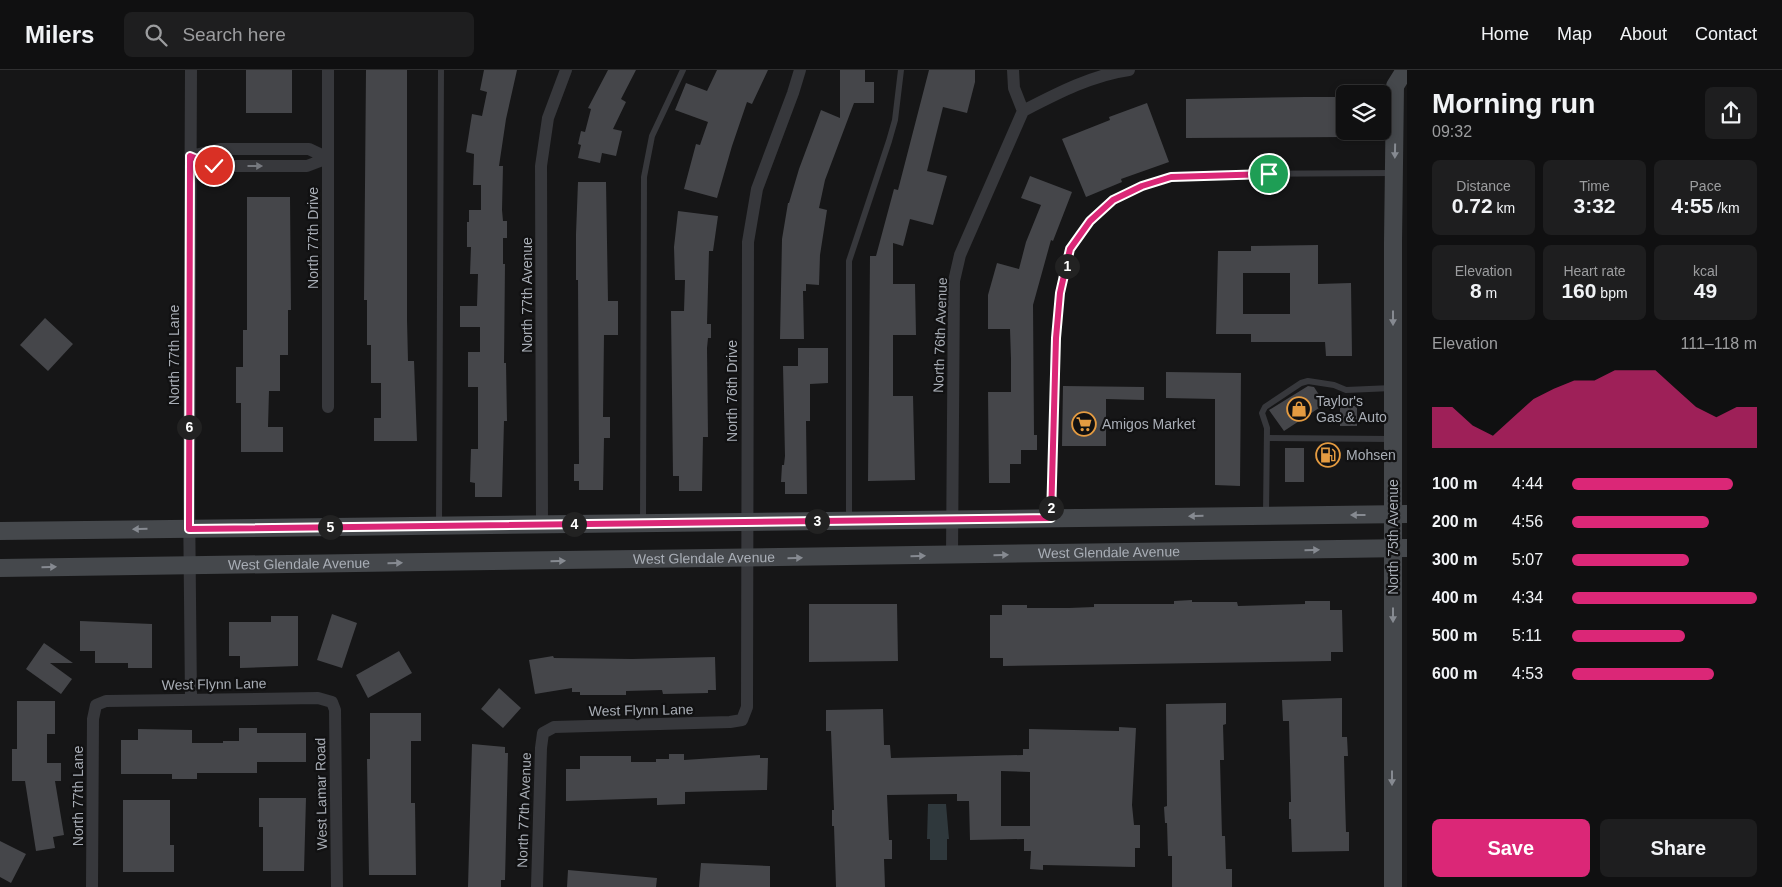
<!DOCTYPE html>
<meta charset="utf-8">
<style>
:root{--surface:#101011;--page:#1e1e1f;--text:#f1f3f6;--muted:#9c9d9f;--line:#303031;--accent:#db2777}
body{margin:0;font-family:Helvetica,sans-serif;background:var(--page);color:var(--text);height:100vh;display:flex;flex-direction:column;font-size:19px;white-space:nowrap}
*{box-sizing:border-box;margin:0}
p{font-size:16px;color:var(--muted)}
.icon{flex:none;width:28px;height:28px;fill:none;stroke:currentColor;stroke-width:2;stroke-linecap:round;stroke-linejoin:round}
.map{position:relative;flex:1;overflow:hidden}
.drawer{display:flex;flex-direction:column;background:var(--surface);width:375px}
.drawer>*{flex:none}
.fabs{position:absolute;left:1336px;top:15px;display:grid;gap:10px}
.fabs a{display:grid;place-items:center;width:55px;height:55px;border-radius:8px;background:var(--surface);box-shadow:0 2px 8px #0003,0 0 0 1px var(--line);font-size:25px}
.pin{position:absolute;display:grid;place-items:center;width:42px;height:42px;color:#fff;margin:-21px;border:2px solid #fff;border-radius:50%;box-shadow:0 1px 5px #0007}
.km{position:absolute;width:25px;height:25px;margin:-12px;border-radius:50%;background:#222;color:#fff;font-size:14px;line-height:25px;text-align:center}
.round{display:grid;place-items:center;flex:none;width:52px;height:52px;border-radius:8px;background:var(--page)}
.overview{display:flex;align-items:center;justify-content:space-between;height:85px;padding:0 25px}
h1{font-size:28px;font-weight:600;line-height:38px}
.stats{display:grid;grid-template-columns:repeat(3,1fr);gap:8px;height:85px;padding:5px 25px}
.stats div{display:grid;align-content:center;border-radius:8px;background:var(--page);text-align:center}
.stats b{font-size:21px;font-weight:600}
.stats small{font-size:14px;font-weight:400}
.stats p{font-size:14px}
.chart{height:140px;padding:10px 25px}
.chart p{display:flex;justify-content:space-between}
.chart svg{width:100%;height:90px;margin-top:5px;fill:var(--accent);opacity:.7}
.button{display:flex;gap:10px;margin-top:auto;padding:10px 25px}
.button a{flex:1;height:58px;border-radius:8px;background:var(--accent);color:#fff;font-size:20px;font-weight:600;line-height:58px;text-align:center}
.button a+a{background:var(--page);color:var(--text)}
ul{padding:0 25px;list-style:none;font-size:16px}
li{display:grid;grid-template-columns:80px 60px 1fr;align-items:center;height:38px}
li i{height:12px;border-radius:6px;background:var(--accent)}
header{display:flex;align-items:center;gap:30px;box-sizing:border-box;height:70px;padding:0 25px;background:var(--surface);border-bottom:1px solid var(--line)}
header strong{font-size:24px}
nav{display:flex;gap:28px;margin-inline-start:auto;font-size:18px}
.search{width:350px;height:45px;background:var(--page);display:flex;align-items:center;gap:12px;box-sizing:border-box;padding:0 18px;border-radius:8px;color:var(--muted);font-size:19px}
main{display:flex;flex:1;min-height:0}
.map>svg:first-child{display:block}
.water{fill:#2f383c}
.building{fill:#45464a;fill-rule:evenodd}
.lines{fill:none;stroke-linecap:round;stroke-linejoin:round}
.service{stroke:#37383c;stroke-width:6}
.minor{stroke:#37383c;stroke-width:12}
.secondary{stroke:#45484c;stroke-width:18}
.oneway{fill:#868a91}
.oneway2{fill:#76797f}
.route-casing{stroke:#fff;stroke-width:10}
.route{stroke:#db2777;stroke-width:6}
.labels{text-anchor:middle;dominant-baseline:central;stroke-width:4.5;stroke-linejoin:round;paint-order:stroke}
.street-label{font-size:14px;fill:#a9aeb6;stroke:#111112}
.poi-label{font-size:14px;fill:#a9aeb6;stroke:#111112;text-anchor:start}
</style>
<header>
<strong>Milers</strong>
<div class="search"><svg class="icon" aria-label="search" viewBox="0 0 24 24"><circle cx="10" cy="10" r="6"/><path d="M15 15l6 6"/></svg>Search here</div>
<nav><a>Home</a><a>Map</a><a>About</a><a>Contact</a></nav>
</header>
<main>
<div class="map">
<svg width="1407" height="817" viewBox="0 0 1407 817">
<rect width="100%" height="100%" fill="#161617"/>
<!-- water -->
<path class="water" d="M928 734H946L949 769H947V790H930V769H927Z"/>
<!-- building -->
<path class="building" d="M246 0H292V43H246Z
M366 0H407V250L408 291H414L417 371H374V348H381V313H371V275H367V230H364Z
M484 0H517L506 49 499 96H503L502 140 503 151H507V168H503V194H505L504 293H506L507 351H504L502 427H475V413L470 412 471 379H478V317H468V282H480V257H460V236H477L478 204H470L471 177H467V152H469V140H481V115H473L474 84 466 82 472 44 482 46 487 22 480 20Z
M608 0H636L621 29 626 32 613 59 622 61 616 86 602 83 600 93 578 88 581 75 578 74 581 61 585 62 591 39 588 38Z
M717 0H768L752 34 747 32 732 76 717 128 684 119 696 74 700 75 708 52 675 40 686 13 707 21Z
M840 0H865V12H874V33H854L825 110 819 138 827 140 820 185 819 215 806 214V221H803L804 269H780L782 169 788 133H789L799 99 821 40 840 48Z
M929 0H975V12L967 43 943 37 927 101 947 106 933 155 910 149 903 176 893 173V214H915L916 265H893V326H913L915 410 868 411 870 186H876L894 119 898 120Z
M1306 27H1345V67L1186 68V29Z
M1147 33 1169 92 1121 109 1122 112 1086 127 1062 69 1110 50 1109 47Z
M1030 106 1072 122 1053 171 1051 170 1033 235 1034 365H1037V380H1021V394H1010V413H989L988 322H1011V289L1010 259H988V225L997 193 1019 199 1026 172 1041 135 1021 128Z
M578 112H606L608 231H618V265H604L603 347H610V368H604L603 420H579V411H574V394H579L578 210H576V164Z
M247 127H290L291 240H288V285H280V321H269L268 357H283V382H241V333H236V297H243V260H247Z
M678 141 718 146 713 181H709L707 254H711V268H708L707 278 708 367H703L702 421H679V406H673L671 241H684L685 210H675L674 177Z
M1318 175V214L1351 213 1352 286H1326L1325 272H1251V264H1216L1218 181H1251V176ZM1243 203H1290V244H1243Z
M45 248 73 274 48 301 20 275Z
M798 278H828V313L810 314V351H806L807 424H785V412H781L782 395H784L785 386 783 296H798Z
M1166 302 1241 303 1240 416 1215 415V329L1166 328Z
M1063 316 1144 317V330L1106 329V376H1062Z
M1308 316 1314 317 1325 334 1284 361 1269 340Z
M1340 336H1357V356H1340Z
M1285 378H1304V412H1285Z
M1192 530V532H1237L1238 536 1305 534V531H1330V540H1342L1343 582H1331V591L1003 596V588H990V545H1002V535H1027V538H1069L1094 537V534H1174V531Z
M809 534H897L898 591 809 592Z
M332 544 357 553 342 598 317 590Z
M271 546H298V596L240 598V586H229V552H271Z
M80 551 152 554V598H128V593H95V581H80Z
M44 573 73 593H50L72 609 61 624 26 599Z
M399 581 412 603 368 628 356 605Z
M553 586 554 588 632 589 715 587 716 620H708V623L663 624 662 620 626 621V625H580V622H572V618L535 624 529 590Z
M499 618 521 638 503 658 481 639Z
M1342 628V667H1347L1348 686H1344L1345 728 1346 762H1349V781L1292 782 1291 749H1289V732H1291L1289 651H1283L1282 630Z
M17 631H55V664H47V693H61V711H55L64 765 53 767 55 778 36 781 25 711H12V679H17Z
M1226 633V654L1223 655 1224 690H1220L1222 766H1225L1226 799H1232V817H1172V786H1168L1167 753H1165L1164 737 1167 736 1166 634Z
M883 639 884 675H890L891 688 1023 685V679H1029V659L1119 661V657L1136 658 1132 735 1134 755H1140V778H1135V797L1043 795V800L1030 799 1031 781H1024V769L970 770 969 731H957V724L887 725 889 770H892V789H884L885 817H836L834 756H832V740H834L831 661H826V640ZM1001 701 1030 702V756H1001Z
M370 643H421V671H411V733H415L416 805H369L367 689H370Z
M239 658H257V663H306V692H257V703H197V709H172V704H121V670H138V659L192 660V673H223V671H239Z
M472 674 505 677V683H508L505 810H501V817H468Z
M669 684H684V690L760 685V688H768L767 720 685 722V734L657 735V728L566 731V699H580V686H631V692H656V689H669Z
M259 728H306L304 801H263V757H259Z
M123 730H170V775H174V802H123Z
M0 771 26 784 11 813 0 807Z
M701 793 770 796V817H699Z
M568 800 657 808 656 817H567Z"/>
<g class="lines">
<!-- service -->
<path class="service" d="M1267 368 1391 369
M1266 444 1267 358 1262 343 1265 337 1301 313 1308 311 1334 315 1346 320 1392 318
M1051 447 1056 268 1061 223 1070 179 1090 151 1113 130 1142 116 1171 107 1206 104 1393 103
M849 450V191L889 71 895 50 901 0
M643 451 644 107 652 66 683 0
M439 455 441 0"/>
<!-- minor -->
<path class="minor" d="M328 0V337
M1023 41C1056 24 1092 5 1129 0
M191 86 214 96H307L328 88
M191 86 220 79H309L328 88
M542 454 541 96 548 48 566 0
M952 485 954 211 960 185 1023 41 1014 18 1013 0
M191 630 189 427 191 0
M92 817 93 649 96 635 106 631 318 628 332 632 335 640 337 817
M537 817 541 678 543 663 554 657 730 652 742 650 747 637 748 172 757 119 793 23 800 0"/>
<!-- secondary -->
<g class="secondary">
<path d="M0 461 1407 444"/>
<path id="s1" d="M0 498 1407 478"/>
<path d="M1393 817V172L1395 16 1405 0"/>
</g>
</g>
<!-- one-way arrows -->
<defs><path id="oneway-solid" d="M-6-.8H1V-3.2L6.5 0L1 3.2V.8H-6Z" transform="scale(1.25)"/></defs>
<g class="oneway">
<use href="#oneway-solid" transform="translate(1395 81) rotate(91)"/>
<use href="#oneway-solid" transform="translate(1393 248) rotate(90)"/>
<use href="#oneway-solid" transform="translate(1358 445) rotate(180)"/>
<use href="#oneway-solid" transform="translate(1196 446) rotate(179)"/>
<use href="#oneway-solid" transform="translate(140 459) rotate(179)"/>
<use href="#oneway-solid" transform="translate(1312 480) rotate(-1)"/>
<use href="#oneway-solid" transform="translate(1001 485) rotate(-1)"/>
<use href="#oneway-solid" transform="translate(918 486) rotate(-1)"/>
<use href="#oneway-solid" transform="translate(795 488) rotate(-1)"/>
<use href="#oneway-solid" transform="translate(558 491) rotate(-1)"/>
<use href="#oneway-solid" transform="translate(395 493) rotate(-1)"/>
<use href="#oneway-solid" transform="translate(49 497) rotate(-1)"/>
<use href="#oneway-solid" transform="translate(1393 545) rotate(90)"/>
<use href="#oneway-solid" transform="translate(1392 708) rotate(90)"/>
</g>
<use class="oneway2" href="#oneway-solid" transform="translate(255 96)"/>
<g class="lines">
<!-- route casing -->
<g class="route-casing">
<path id="route" d="M214 96 190 86 189 459 1051 448 1056 268 1060 223 1070 179 1090 151 1113 130 1142 116 1171 107 1269 104"/>
</g>
<!-- route -->
<use href="#route" class="route"/>
</g>
<!-- icons -->
<defs>
<g id="shop-ring" transform="scale(1.25)"><circle r="9.5" fill="#111112" stroke="#e49b41" stroke-width="1.5"/><path d="M-5-2.5h2.3a2.7 3.5 0 0 1 5.4 0H5L5.5 6h-11ZM-1.5-2.5h3a1.5 2.3 0 0 0-3 0Z" fill="#e49b41"/></g>
<g id="supermarket-ring" transform="scale(1.25)"><circle r="9.5" fill="#111112" stroke="#e49b41" stroke-width="1.5"/><path d="M-6-5.5h2.5l.6 2H6L4.5 2H-2.5L-4.4-4H-6ZM-1.5 3.2a1.3 1.3 0 1 0 .1 0ZM3 3.2a1.3 1.3 0 1 0 .1 0Z" fill="#e49b41"/></g>
<g id="fuel-ring" transform="scale(1.25)"><circle r="9.5" fill="#111112" stroke="#e49b41" stroke-width="1.5"/><path d="M-5.5-6h7V0h2V4h1.3V-2.5L3-4.5l.8-.8L6-3V5H2.5V1h-1V6h-7ZM-4.2-4.7v3.2H.2V-4.7Z" fill="#e49b41"/></g>
</defs>
<g fill-rule="evenodd">
<use href="#shop-ring" x="1299" y="339"/>
<use href="#supermarket-ring" x="1084" y="354"/>
<use href="#fuel-ring" x="1328" y="385"/>
</g>
<g class="labels">
<!-- street labels -->
<g class="street-label">
<text transform="translate(313 168) rotate(-90)">North 77th Drive</text>
<text transform="translate(527 225) rotate(-90)">North 77th Avenue</text>
<text transform="translate(940 265) rotate(-88)">North 76th Avenue</text>
<text transform="translate(174 285) rotate(-90)">North 77th Lane</text>
<text transform="translate(732 321) rotate(-90)">North 76th Drive</text>
<text transform="translate(1393 467) rotate(-90)">North 75th Avenue</text>
<text stroke="none"><textPath href="#s1" startOffset="1109">West Glendale Avenue</textPath></text>
<text stroke="none"><textPath href="#s1" startOffset="704">West Glendale Avenue</textPath></text>
<text stroke="none"><textPath href="#s1" startOffset="299">West Glendale Avenue</textPath></text>
<text transform="translate(214 614) rotate(-1)">West Flynn Lane</text>
<text transform="translate(641 640) rotate(-1)">West Flynn Lane</text>
<text transform="translate(321 724) rotate(-91)">West Lamar Road</text>
<text transform="translate(78 726) rotate(-90)">North 77th Lane</text>
<text transform="translate(524 740) rotate(-88)">North 77th Avenue</text>
</g>
<!-- poi labels -->
<g class="poi-label">
<text x="1316" y="331">Taylor's<tspan x="1316" dy="16">Gas &amp; Auto</tspan></text>
<text x="1102" y="354">Amigos Market</text>
<text x="1346" y="385">Mohsen</text>
</g>
</g>
</svg>
<div class="fabs">
<a><svg class="icon" aria-label="layers" viewBox="0 0 24 24"><path d="M12 4l9 5-9 5-9-5zM3 14l9 5 9-5"/></svg></a>
</div>
<div class="pin" style="left:1269px;top:104px;background:#1e9e55"><svg class="icon" aria-label="arrive" viewBox="0 0 24 24"><path d="M6 21V4h12l-3 4 3 4H6"/></svg></div>
<div class="pin" style="left:214px;top:96px;background:#d93025"><svg class="icon" aria-label="check" viewBox="0 0 24 24"><path d="M5 12l5 5 9-10"/></svg></div>
<b class="km" style="left:1067px;top:196px">1</b>
<b class="km" style="left:1051px;top:438px">2</b>
<b class="km" style="left:817px;top:451px">3</b>
<b class="km" style="left:574px;top:454px">4</b>
<b class="km" style="left:330px;top:457px">5</b>
<b class="km" style="left:189px;top:357px">6</b>
</div>
<section class="drawer">
<div class="overview"><div><h1>Morning run</h1><p>09:32</p></div><a class="round"><svg class="icon" aria-label="share" viewBox="0 0 24 24"><path d="M12 15V3M7 8l5-5 5 5M5 13v7h14v-7"/></svg></a></div>
<div class="stats">
<div><p>Distance</p><b>0.72<small> km</small></b></div>
<div><p>Time</p><b>3:32</b></div>
<div><p>Pace</p><b>4:55<small> /km</small></b></div>
</div>
<div class="stats">
<div><p>Elevation</p><b>8<small> m</small></b></div>
<div><p>Heart rate</p><b>160<small> bpm</small></b></div>
<div><p>kcal</p><b>49</b></div>
</div>
<div class="chart"><p><span>Elevation</span>111–118 m</p>
<svg viewBox="0 0 160 44" preserveAspectRatio="none"><path d="M0 44V24L10 24L20 33L30 38L40 29L50 20L60 15L70 11L80 11L90 6L100 6L110 6L120 15L130 24L140 29L150 24L160 24V44z"/></svg>
</div>
<ul>
<li><b>100 m</b>4:44<i style="width:87%"></i></li>
<li><b>200 m</b>4:56<i style="width:74%"></i></li>
<li><b>300 m</b>5:07<i style="width:63%"></i></li>
<li><b>400 m</b>4:34<i style="width:100%"></i></li>
<li><b>500 m</b>5:11<i style="width:61%"></i></li>
<li><b>600 m</b>4:53<i style="width:77%"></i></li>
</ul>
<div class="button"><a>Save</a><a>Share</a></div>
</section>
</main>
